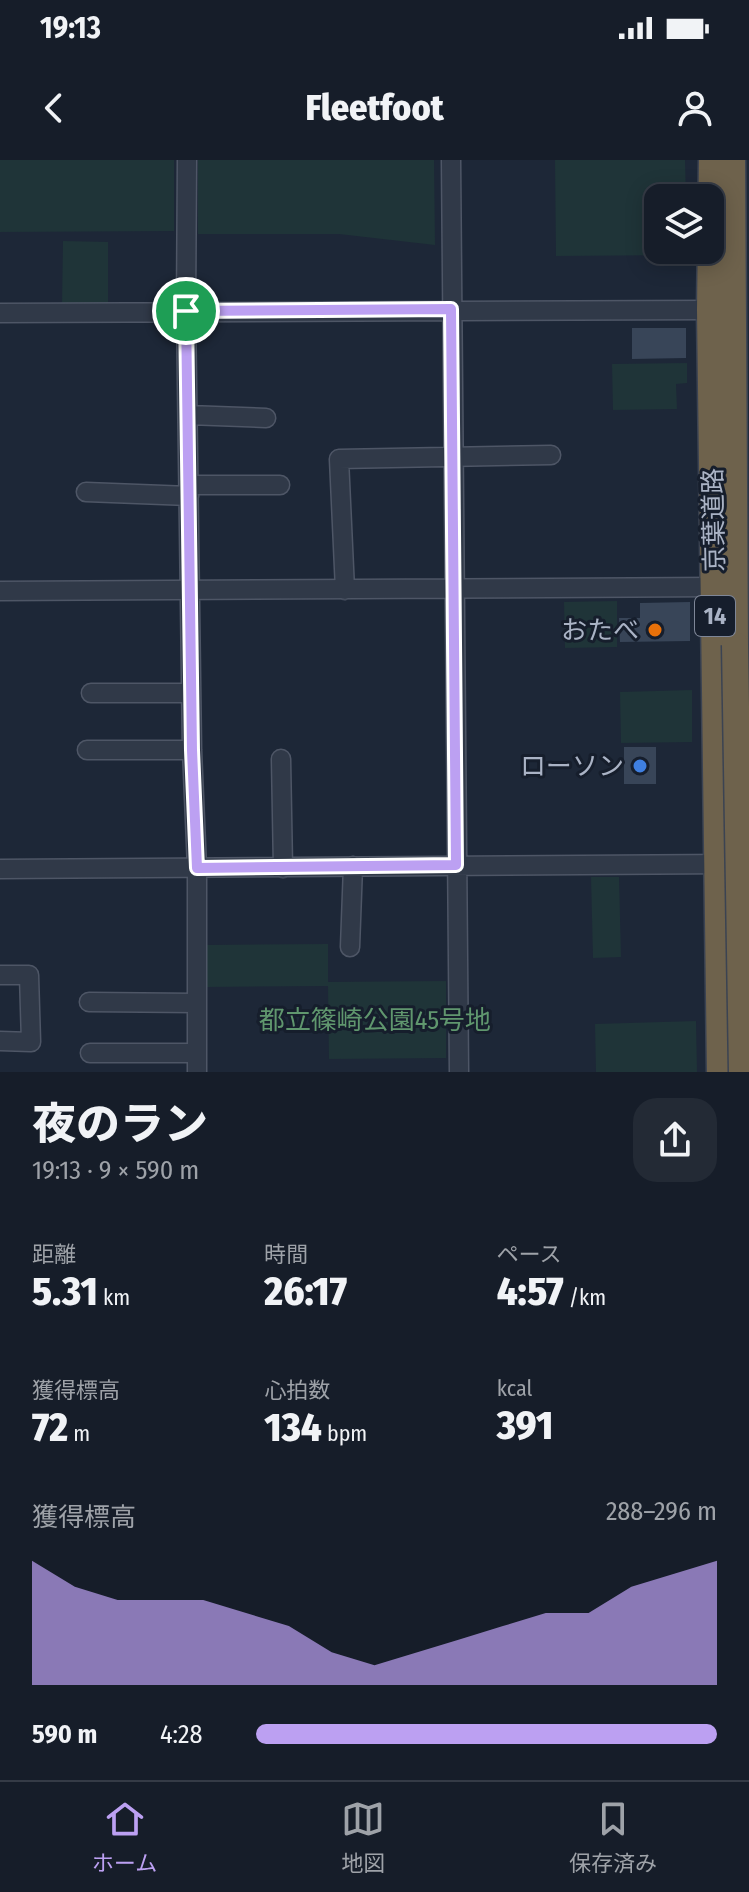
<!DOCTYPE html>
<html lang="ja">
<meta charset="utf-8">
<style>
:root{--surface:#161d29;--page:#232a35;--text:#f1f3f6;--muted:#9ea2a8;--line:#353b46;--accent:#bca0f2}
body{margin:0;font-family:"Fira Sans Condensed","Noto Sans JP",sans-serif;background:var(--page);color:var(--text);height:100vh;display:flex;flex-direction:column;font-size:30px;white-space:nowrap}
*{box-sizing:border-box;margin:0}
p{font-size:26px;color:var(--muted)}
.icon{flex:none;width:44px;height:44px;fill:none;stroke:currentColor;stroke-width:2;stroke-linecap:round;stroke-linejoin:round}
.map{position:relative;height:912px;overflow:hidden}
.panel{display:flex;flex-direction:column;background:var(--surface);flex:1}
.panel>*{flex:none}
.buttons{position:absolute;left:644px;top:24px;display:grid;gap:16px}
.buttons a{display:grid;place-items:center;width:80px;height:80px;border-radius:16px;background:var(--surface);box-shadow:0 4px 20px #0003,0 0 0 2px var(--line);font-size:40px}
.pin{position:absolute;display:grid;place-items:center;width:68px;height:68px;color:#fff;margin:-34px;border:4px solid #fff;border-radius:50%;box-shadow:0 2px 8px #0007}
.round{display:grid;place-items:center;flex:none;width:84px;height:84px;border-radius:24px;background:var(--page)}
.headline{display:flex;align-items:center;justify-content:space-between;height:136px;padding:0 32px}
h1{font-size:44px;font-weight:800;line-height:60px}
.metrics{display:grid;grid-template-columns:repeat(3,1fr);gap:12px;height:136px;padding:8px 32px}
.metrics div{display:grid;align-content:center}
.metrics b{font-size:40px;font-weight:800}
.metrics small{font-size:22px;font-weight:400}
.metrics p{font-size:22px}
.chart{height:224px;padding:16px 32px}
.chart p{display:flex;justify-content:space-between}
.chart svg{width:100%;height:144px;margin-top:8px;fill:var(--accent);opacity:.7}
ul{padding:0 32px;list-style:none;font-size:26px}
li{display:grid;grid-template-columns:128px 96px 1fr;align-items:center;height:60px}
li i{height:20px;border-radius:10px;background:var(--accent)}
.status{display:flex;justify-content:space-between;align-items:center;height:56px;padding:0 40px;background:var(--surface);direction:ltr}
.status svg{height:22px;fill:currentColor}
header{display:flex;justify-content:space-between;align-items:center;height:104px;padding:0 32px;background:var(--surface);font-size:36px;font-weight:800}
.menu{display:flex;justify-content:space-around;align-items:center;height:112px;border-top:2px solid var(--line);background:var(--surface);font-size:22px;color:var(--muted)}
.menu a{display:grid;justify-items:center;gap:4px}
.menu .on{color:var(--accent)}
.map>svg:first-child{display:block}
.green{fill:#1f3438}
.building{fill:#384558}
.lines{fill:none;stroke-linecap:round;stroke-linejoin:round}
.minor-casing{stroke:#4e5666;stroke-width:21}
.highway-casing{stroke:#3b4352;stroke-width:29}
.minor{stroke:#303948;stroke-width:18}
.highway{stroke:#6e624c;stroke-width:26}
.highway-bridge-casing{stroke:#3b4352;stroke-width:29;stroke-linecap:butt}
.highway-bridge{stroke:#6e624c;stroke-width:26}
.route-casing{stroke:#fff;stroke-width:16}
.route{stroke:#bca0f2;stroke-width:10}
.food-dot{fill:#e8710a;stroke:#161e2c;stroke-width:3}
.shop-dot{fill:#3f7fe0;stroke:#161e2c;stroke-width:3}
.labels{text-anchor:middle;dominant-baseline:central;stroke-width:6;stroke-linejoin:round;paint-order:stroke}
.shield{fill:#161e2c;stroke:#7e8697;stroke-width:2}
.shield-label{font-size:24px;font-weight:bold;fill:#aab3c5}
.street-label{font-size:26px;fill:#aab3c5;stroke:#161e2c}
.poi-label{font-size:26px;fill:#aab3c5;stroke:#161e2c;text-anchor:end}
.park-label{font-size:26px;fill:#60976e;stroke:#161e2c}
</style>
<div class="status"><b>19:13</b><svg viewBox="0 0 49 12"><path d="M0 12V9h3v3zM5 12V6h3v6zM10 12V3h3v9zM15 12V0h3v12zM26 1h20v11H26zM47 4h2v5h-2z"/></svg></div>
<header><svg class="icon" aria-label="back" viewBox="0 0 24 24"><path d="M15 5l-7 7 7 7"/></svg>Fleetfoot<svg class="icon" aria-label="person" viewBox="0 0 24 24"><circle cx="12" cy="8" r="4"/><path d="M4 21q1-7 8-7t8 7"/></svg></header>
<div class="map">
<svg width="749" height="912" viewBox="0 0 749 912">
<rect width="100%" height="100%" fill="#1d2737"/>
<!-- green -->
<path class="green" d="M0 0H174V71L0 72Z
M198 0H434L435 85 339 74H198Z
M555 0H685L686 38H658V90H686V95L556 96Z
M63 81 108 82V145H62Z
M687 203V223L676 224 677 249 613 250 612 204Z
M617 441V487L565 488 564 442Z
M692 530V582L621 583 620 532Z
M591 717H619L621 797 593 798Z
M328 784V822L446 821V898L329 899 328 826 206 827V785Z
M696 861 697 912H596L595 864Z"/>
<!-- building -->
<path class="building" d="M632 168H686V198L632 199Z
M690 442V481L620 482 619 458H640V443Z
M624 587H656V624H624Z"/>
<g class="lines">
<!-- minor casing -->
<g class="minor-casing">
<path id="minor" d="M187 0 186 151 192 590 197 708V912
M451 0 459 912
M0 153 710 150
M188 255 266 258
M189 325H280
M86 332 189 336
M345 430 339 299 551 295
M0 431 715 427
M91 533H191
M87 590H192
M281 599 283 708
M0 709 729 704
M350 787 353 706
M0 815H29L31 882 0 881
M89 842 195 843
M90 893H196"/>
</g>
<!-- highway casing -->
<g class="highway-casing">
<path id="highway" d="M712 0 710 150 720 912
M732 0 735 485"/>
</g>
<!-- minor -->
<use href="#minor" class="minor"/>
<!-- highway -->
<use href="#highway" class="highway"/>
<!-- highway-bridge casing -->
<g class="highway-bridge-casing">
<path id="highway-bridge" d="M735 485 742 912"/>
</g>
<!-- highway-bridge -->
<use href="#highway-bridge" class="highway-bridge"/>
</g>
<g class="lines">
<!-- route casing -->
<g class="route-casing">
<path id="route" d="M451 149 456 705 197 708 192 590 186 151Z"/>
</g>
<!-- route -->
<use href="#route" class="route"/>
</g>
<!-- markers -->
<circle class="food-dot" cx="655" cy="470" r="8"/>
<circle class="shop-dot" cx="640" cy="606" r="8"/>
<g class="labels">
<!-- shield labels -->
<rect class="shield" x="695" y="436" width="40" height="40" rx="6"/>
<g class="shield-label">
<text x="715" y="456">14</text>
</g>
<!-- street labels -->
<g class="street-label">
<text transform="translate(714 360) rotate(-91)">京葉道路</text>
</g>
<!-- poi labels -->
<g class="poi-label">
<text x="639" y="470">おたべ</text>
<text x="624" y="606">ローソン</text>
</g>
<!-- park labels -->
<g class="park-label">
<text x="375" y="860">都立篠崎公園45号地</text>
</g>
</g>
</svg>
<div class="buttons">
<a><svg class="icon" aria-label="layers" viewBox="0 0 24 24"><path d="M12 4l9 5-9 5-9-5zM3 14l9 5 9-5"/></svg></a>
</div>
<div class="pin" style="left:186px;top:151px;background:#1e9e55"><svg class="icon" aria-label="arrive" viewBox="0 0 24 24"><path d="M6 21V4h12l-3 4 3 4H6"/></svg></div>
</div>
<section class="panel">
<div class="headline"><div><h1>夜のラン</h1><p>19:13 · 9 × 590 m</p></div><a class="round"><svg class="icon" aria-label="share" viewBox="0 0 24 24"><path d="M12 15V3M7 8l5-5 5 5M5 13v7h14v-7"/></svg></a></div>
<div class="metrics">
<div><p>距離</p><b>5.31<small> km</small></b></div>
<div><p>時間</p><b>26:17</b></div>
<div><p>ペース</p><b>4:57<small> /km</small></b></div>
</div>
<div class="metrics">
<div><p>獲得標高</p><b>72<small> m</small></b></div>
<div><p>心拍数</p><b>134<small> bpm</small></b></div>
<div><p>kcal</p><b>391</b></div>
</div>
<div class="chart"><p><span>獲得標高</span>288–296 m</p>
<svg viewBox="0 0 160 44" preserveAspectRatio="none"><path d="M0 44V6L10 14L20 18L30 18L40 18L50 22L60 26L70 34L80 38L90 34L100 30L110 26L120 22L130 22L140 14L150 10L160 6V44z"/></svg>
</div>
<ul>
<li><b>590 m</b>4:28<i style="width:100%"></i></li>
</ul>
</section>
<nav class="menu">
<a class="on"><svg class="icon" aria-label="home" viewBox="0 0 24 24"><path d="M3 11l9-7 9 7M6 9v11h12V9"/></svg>ホーム</a>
<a><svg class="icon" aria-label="map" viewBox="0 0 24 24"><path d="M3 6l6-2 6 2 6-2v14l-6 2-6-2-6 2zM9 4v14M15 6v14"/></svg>地図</a>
<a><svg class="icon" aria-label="saved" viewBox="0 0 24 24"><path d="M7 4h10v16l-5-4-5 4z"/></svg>保存済み</a>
</nav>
